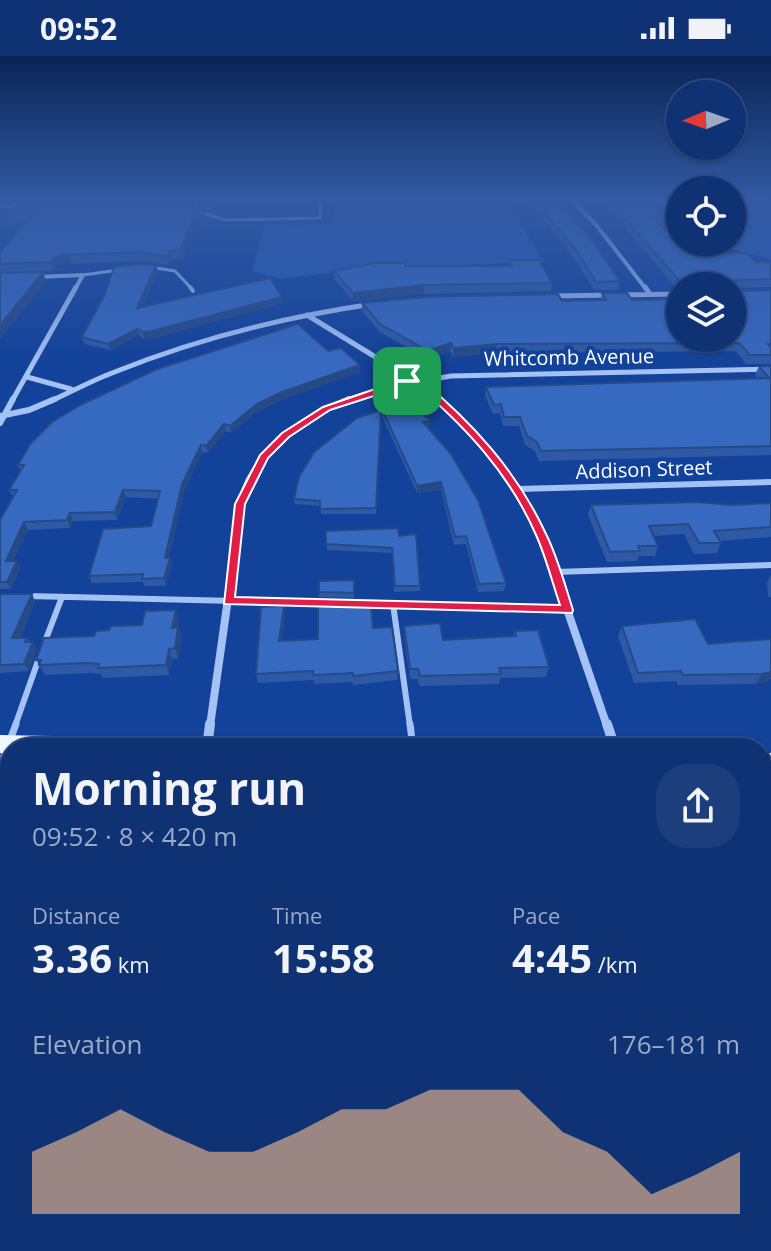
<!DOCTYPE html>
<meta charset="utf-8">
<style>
:root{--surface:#0e3274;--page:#1c3e7c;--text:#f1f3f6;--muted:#9baac5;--line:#2e4d86;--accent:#d6ab8b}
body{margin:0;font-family:"Open Sans",sans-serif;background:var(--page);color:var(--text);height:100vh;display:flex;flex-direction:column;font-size:30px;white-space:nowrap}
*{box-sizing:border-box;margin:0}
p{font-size:26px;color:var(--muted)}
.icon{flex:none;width:44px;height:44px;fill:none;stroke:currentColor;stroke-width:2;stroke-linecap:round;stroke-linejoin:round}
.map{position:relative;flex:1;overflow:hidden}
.panel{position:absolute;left:0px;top:682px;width:772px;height:514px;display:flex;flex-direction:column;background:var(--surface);border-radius:32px 32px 0 0;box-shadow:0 2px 6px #0004,0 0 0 2px var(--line)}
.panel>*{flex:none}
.needle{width:52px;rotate:268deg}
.controls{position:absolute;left:666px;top:24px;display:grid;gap:16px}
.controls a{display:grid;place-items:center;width:80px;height:80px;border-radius:50%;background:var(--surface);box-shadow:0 2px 6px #0004,0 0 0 2px var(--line);font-size:40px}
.pin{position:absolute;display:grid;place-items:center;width:68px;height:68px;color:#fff;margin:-34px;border-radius:16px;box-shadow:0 4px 12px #0006}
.round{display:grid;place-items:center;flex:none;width:84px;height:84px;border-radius:32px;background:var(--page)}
.headline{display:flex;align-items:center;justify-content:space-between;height:136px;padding:0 32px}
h1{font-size:44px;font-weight:700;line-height:60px}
.metrics{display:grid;grid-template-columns:repeat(3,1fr);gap:12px;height:136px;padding:8px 32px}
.metrics div{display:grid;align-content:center}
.metrics b{font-size:40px;font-weight:700}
.metrics small{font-size:22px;font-weight:400}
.metrics p{font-size:22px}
.chart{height:224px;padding:16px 32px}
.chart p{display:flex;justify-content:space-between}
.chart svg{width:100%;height:144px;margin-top:8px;fill:var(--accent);opacity:.7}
.status{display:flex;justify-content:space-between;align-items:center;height:56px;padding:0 40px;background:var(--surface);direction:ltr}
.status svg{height:22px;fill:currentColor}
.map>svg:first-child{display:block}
.green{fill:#255ab8}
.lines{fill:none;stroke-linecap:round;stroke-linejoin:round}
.service-far4{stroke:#a5c2f4;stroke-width:3}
.service-far3{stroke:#a5c2f4;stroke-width:4}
.service-far2{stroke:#a5c2f4;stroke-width:6}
.service-far1{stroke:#a5c2f4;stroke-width:7}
.service{stroke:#a5c2f4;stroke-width:9}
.minor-far5{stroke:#a5c2f4;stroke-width:4}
.minor-far4{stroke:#a5c2f4;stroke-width:5}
.minor-far3{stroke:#a5c2f4;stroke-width:6}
.minor-far2{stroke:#a5c2f4;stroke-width:8}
.minor-far1{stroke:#a5c2f4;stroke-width:10}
.minor{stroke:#a5c2f4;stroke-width:13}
.tertiary{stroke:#a5c2f4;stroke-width:14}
.primary{fill:#f2f6ff;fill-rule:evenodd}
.wall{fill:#2e5aa5}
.shaded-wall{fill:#264a86}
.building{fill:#3669c0;stroke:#264a86;stroke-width:2}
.route{fill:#e11d48;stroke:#fff;stroke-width:2;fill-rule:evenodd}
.labels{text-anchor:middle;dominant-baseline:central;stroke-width:8;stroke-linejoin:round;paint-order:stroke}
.far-street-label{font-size:20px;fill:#fff;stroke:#12429a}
</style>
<div class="status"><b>09:52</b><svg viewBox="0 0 49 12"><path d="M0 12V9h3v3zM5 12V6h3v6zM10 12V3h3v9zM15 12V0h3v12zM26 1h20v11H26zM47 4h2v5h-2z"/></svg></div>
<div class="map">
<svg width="771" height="1195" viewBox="0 0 771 1195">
<rect width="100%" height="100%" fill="#12429a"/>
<!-- green -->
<path class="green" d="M506 145 544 206 369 212 279 223 252 215 264 170 332 168 335 146Z
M732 145H771V204L710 186H732Z"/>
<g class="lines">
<!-- service-far4 -->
<path class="service-far4" d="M197 145 193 154 225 164 320 162 321 145
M150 211 175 215 192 233
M83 219 119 214"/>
<!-- service-far3 -->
<path class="service-far3" d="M190 231 193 235"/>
<!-- service-far2 -->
<path class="service-far2" d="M555 516 771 509
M28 540 324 547
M363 548 567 554
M393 548 410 670
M44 588 62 541
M15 670 39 602"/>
<!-- service-far1 -->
<path class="service-far1" d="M410 668 413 692
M0 711 16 668"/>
<!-- service -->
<path class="service" d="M0 994H10
M762 1021 771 1022"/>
<!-- minor-far5 -->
<path class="minor-far5" d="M573 145 597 170 646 233
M36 221 83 219
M75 233 83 219"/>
<!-- minor-far4 -->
<path class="minor-far4" d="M645 231 650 238
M550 240 680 238
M307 259 426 332 441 345
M27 321 71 333
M12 345 76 231
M51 345C71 336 91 325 112 317 196 283 284 261 373 248
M344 345 388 331 451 320 771 313"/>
<!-- minor-far3 -->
<path class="minor-far3" d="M438 343C482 383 525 431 545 488
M0 360 29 354 55 343
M0 367 13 343
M518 433 771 426
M236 488C238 472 238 453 243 438 256 395 310 359 349 343"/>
<!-- minor-far2 -->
<path class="minor-far2" d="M544 486 607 670
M210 670 236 486"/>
<!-- minor-far1 -->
<path class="minor-far1" d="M607 668 615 692
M207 692 210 668"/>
<!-- minor -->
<path class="minor" d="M762 1117 771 1142
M146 1195 147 1186"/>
<!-- tertiary -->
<path class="tertiary" d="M0 145H17"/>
<!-- primary -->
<path class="primary" d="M0 679 206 683 214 685 217 692H10V697H0Z
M762 697H771V717H762Z"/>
</g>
<!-- wall -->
<path class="wall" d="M21 145H192L191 150 206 163 203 170 195 172 182 203H172L169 209 142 205 71 208 58 209 54 215 14 216 46 225 0 283V196L25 167 9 168 6 159Z
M198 145H213L209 154 199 151Z
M529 145H558L620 225 618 234H594L576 205Z
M600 145H653L671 161 669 168H660L691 198 756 206H771V231L732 232V230H680V233H677L612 156Z
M745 145H771V169L742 156Z
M509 204 552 227 551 235 424 238 353 245 334 223V215L406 210H508Z
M156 209 158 215 142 251 282 241V247L154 282 144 283 139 279 110 294 85 288 82 281Z
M771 234V308H746L736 295 496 297 453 301 450 295 430 303 422 300 380 276 362 255V247L601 244 602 237 632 244 680 282 735 235Z
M328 295 360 316 283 343 258 355 231 377 226 375 208 397 202 396 184 436 169 502 172 509 166 530H144L143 526 92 527 89 520 151 470 158 443 126 441 117 464 73 465 70 472 28 474 13 505H17L21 512 11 533H0V464L13 441 9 434 20 414 18 409Z
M759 310H771V399L539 405 535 395 525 389 519 370H503L500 357 493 358 485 340 486 331 758 323 755 319Z
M381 351 430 371 428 372 506 527 504 535 478 536 466 488 454 489 441 434 417 437 381 358Z
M381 359 376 458H321L320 450 295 448 294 443Z
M771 447V481L720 485 721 487 717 497 694 498 684 478 654 480 658 490 655 500H639L637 505 607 506 588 459 591 449H733Z
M326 475 399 480 420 530V535L394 536 392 497 327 494Z
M771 519V541H768L767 526Z
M354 524V542L319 541V536Z
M0 538H32L35 546 20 582H27L37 593 29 615 0 617Z
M176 554 179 564 178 571 182 582 178 603H172L169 619 103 622 101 618 91 617 45 619 36 604 94 580 109 574 142 569Z
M285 559 282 585 318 583 373 572 398 615 397 624 353 629V626L314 628V624L258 627 256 618Z
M404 570 443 584 513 580 515 575 549 611 546 621 500 622 499 628 419 630 418 623H410L404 580Z
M622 570 708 588 771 583V622L769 625 755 628 678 629 676 625 634 627 618 580Z
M10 777V823L0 824V778Z
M771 793V849L762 850V796L770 795Z"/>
<!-- shaded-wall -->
<path class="shaded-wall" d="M209 145H213L209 154 208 146Z
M205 155 206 163 203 170 195 172 182 203 180 194 193 164Z
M170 194 172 203 169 209 167 201Z
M69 199 71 208 58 209 54 215 51 206 55 201Z
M156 209 158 215 139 259 137 252Z
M43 216 46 225 0 283V269Z
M424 229V238L353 245V237Z
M282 241V247L154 282 144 283 143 276Z
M138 273 139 279 110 294 108 288Z
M451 287 450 295 430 303 431 294Z
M497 288 496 297 453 301 454 292Z
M360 309V316L283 343 258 355 231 377 230 370 257 348 282 336Z
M430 364V371L423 373V366Z
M224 368 226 375 208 397 206 390Z
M201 389 202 396 184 436 167 510 165 502 182 428Z
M441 426V434L417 437V430Z
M123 434 126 441 117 464 115 456Z
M70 457 73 465 70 472 67 464Z
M24 466 28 474 10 512 6 505Z
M170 502 172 509 166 530 164 522Z
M17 505 21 512 11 533 7 526Z
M32 538 35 546 16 590 12 582Z
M284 550 285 559 281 595 279 585Z
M176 554 179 564 176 582 172 572Z
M178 571 182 582 178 603 175 592Z
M33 586 37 593 29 615 24 608Z
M169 593 172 603 169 619 166 609Z
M771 616V622L769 625 755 628 762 618Z
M7 1067 10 1068V1099L8 1107 0 1105V1094Z"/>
<!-- building -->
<path class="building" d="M21 145H189L188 148 205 155 202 162 193 164 180 194H170L167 201 140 196 69 199 55 201 51 206 0 208V196L33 159H6Z
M536 145H558L593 186 620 225 596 226 578 197Z
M609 145H653L671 161 653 162 691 198 746 197 756 206H771V223L735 224 731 230H687V227L680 225Z
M750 145H771V154Z
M509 204H539L552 227 424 229 353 237 334 215 375 207H404L406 210H512Z
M140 208 156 209 137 252 270 222 282 241 152 275 143 276 138 273 108 288 82 281 105 238 114 211Z
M43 216 0 269V217Z
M732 233 735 235 771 234V288H768L771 291V299H750L739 287 497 288 454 292 451 287 431 294 423 292 380 268 362 247 425 241 558 238 562 245 606 244 602 237H627L632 244 680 243V282H732Z
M298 268 328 295 341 292 360 309 282 336 257 348 230 370 224 368 206 390 201 389 182 428 165 502H170L164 522 142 523 143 518 89 520 103 473 151 470 160 435 123 434 115 456 70 457 67 464 24 466 6 505H17L7 526H0V464L17 434H9L24 409H18L30 388 52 366 82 348 157 313Z
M759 310H771V390L541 395 537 386 527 380 520 361H504L501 348 494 349 486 331 769 322Z
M402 344 430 364 423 366 451 398 478 444 506 527 479 528 466 480 455 481 441 426 417 430 381 351Z
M381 354 376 452 320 453V445L294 443 299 421 314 396 357 362Z
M697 446 733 449 771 447V471L714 475 721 487H699L688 468 649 470 658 490H638L640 495 610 496 591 449Z
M398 472 399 480 416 478 420 530H395L392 492 326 488V475Z
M354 524V537L319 536V525Z
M0 538H32L12 582H27L25 586H33L24 608 0 609Z
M318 544 371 547 373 572 392 571 398 615 353 620V617L313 619V615L256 618 261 551 284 550 279 585 318 583Z
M176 554 172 572 178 571 175 592 169 593 166 609 98 612 99 608 86 607 39 609 41 604H36L44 582 94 580 96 575 109 574 111 570 142 569 145 555Z
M695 563 708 588 771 583V616L762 618 683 619 681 615 638 617 622 570Z
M440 567 443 584 516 580 515 575 538 574 549 611 499 612 501 618 420 620 418 613H410L404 570Z
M10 777V814L0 815V778Z
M771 795V842H762V796Z
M10 1035V1067H7L0 1094V1036Z"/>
<!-- sky -->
<linearGradient id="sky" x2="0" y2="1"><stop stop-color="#0a2455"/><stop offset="0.46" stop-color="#335aa3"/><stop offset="1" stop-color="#335aa3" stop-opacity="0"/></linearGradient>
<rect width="771" height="312" fill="url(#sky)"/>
<!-- route -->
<path class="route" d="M419 322C472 366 517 415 546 478 558 502 565 529 573 554L572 557 224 548 235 448 260 399 282 377 323 351 404 323ZM414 327C465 370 509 417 536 479 546 501 552 526 560 549L235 541 245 448 268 402 289 381 330 354Z"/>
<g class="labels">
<!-- far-street labels -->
<g class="far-street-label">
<text transform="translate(569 301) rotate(-1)">Whitcomb Avenue</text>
<text transform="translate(644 413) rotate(-2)">Addison Street</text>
</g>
</g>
</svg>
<div class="controls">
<a><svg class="needle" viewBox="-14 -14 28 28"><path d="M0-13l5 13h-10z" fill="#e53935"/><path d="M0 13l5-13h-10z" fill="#9baac5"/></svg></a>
<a><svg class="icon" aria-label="locate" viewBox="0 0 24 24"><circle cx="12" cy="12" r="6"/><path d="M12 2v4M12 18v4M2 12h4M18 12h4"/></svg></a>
<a><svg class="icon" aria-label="layers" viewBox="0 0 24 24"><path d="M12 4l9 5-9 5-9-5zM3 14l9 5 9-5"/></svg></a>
</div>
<div class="pin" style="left:407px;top:325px;background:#1e9e55"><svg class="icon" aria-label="arrive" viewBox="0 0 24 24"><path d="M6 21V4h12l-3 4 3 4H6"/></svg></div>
<section class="panel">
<div class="headline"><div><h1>Morning run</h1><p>09:52 · 8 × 420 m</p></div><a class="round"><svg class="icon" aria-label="share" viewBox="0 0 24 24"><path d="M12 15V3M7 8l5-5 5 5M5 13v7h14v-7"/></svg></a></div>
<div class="metrics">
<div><p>Distance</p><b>3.36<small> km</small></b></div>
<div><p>Time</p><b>15:58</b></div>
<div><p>Pace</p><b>4:45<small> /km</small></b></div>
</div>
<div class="chart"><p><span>Elevation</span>176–181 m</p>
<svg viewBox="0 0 160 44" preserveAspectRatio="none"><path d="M0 44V25L10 19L20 12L30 19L40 25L50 25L60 19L70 12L80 12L90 6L100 6L110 6L120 19L130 25L140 38L150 32L160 25V44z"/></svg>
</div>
</section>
</div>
